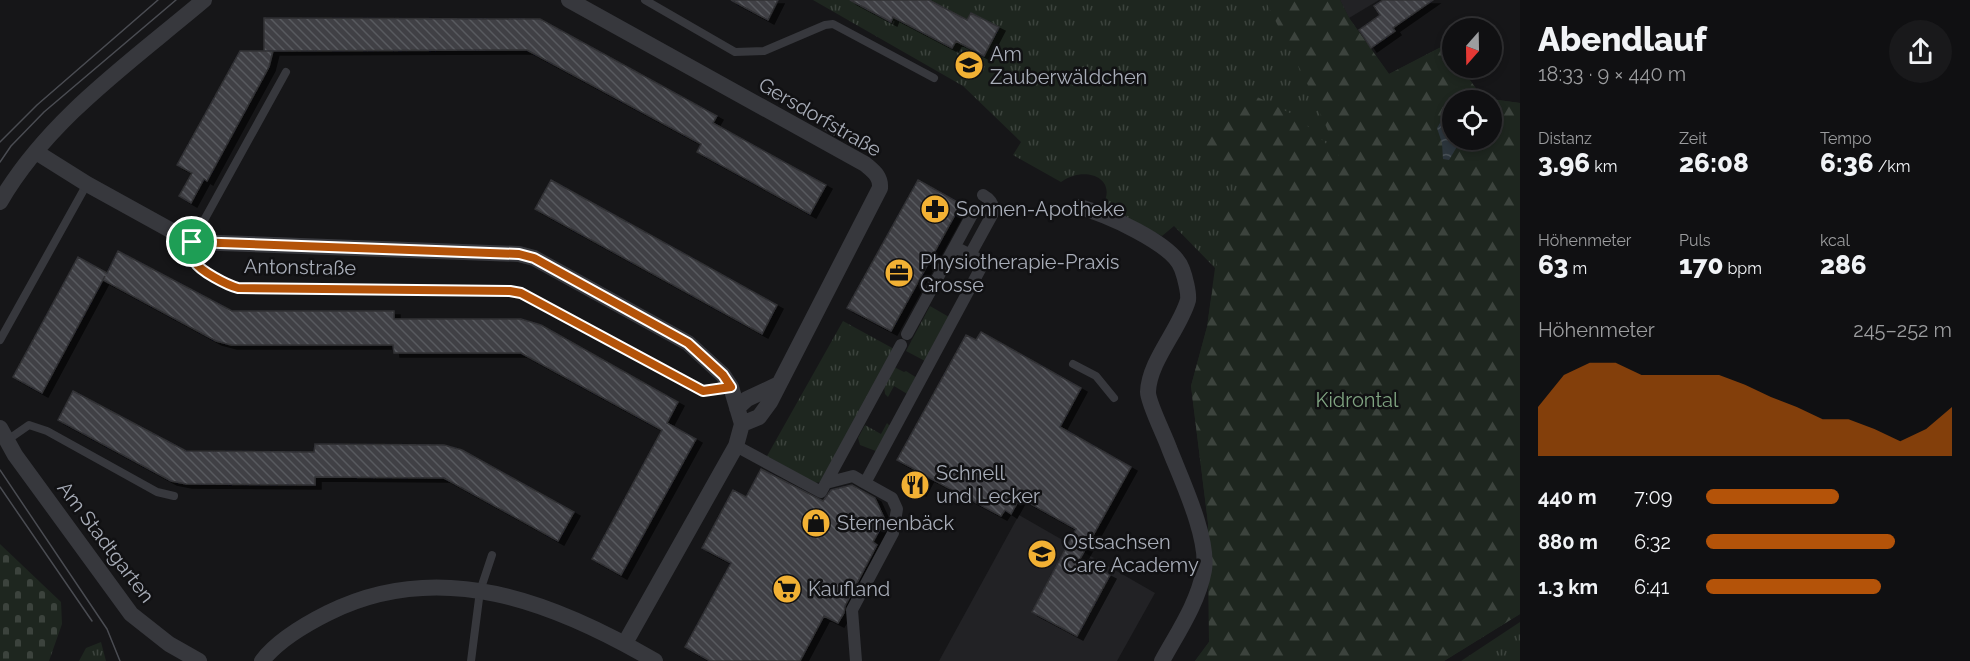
<!DOCTYPE html>
<html lang="de">
<meta charset="utf-8">
<style>
:root{--surface:#101012;--page:#19191b;--text:#f1f3f6;--muted:#9c9d9f;--line:#303032;--accent:#b45309}
body{margin:0;font-family:Raleway,sans-serif;background:var(--page);color:var(--text);height:100vh;display:flex;flex-direction:column;font-size:22px;white-space:nowrap}
*{box-sizing:border-box;margin:0}
p{font-size:20px;color:var(--muted)}
.icon{flex:none;width:33px;height:33px;fill:none;stroke:currentColor;stroke-width:2;stroke-linecap:round;stroke-linejoin:round}
.map{position:relative;flex:1;overflow:hidden}
.side{display:flex;flex-direction:column;background:var(--surface);width:450px}
.side>*{flex:none}
.needle{width:39px;rotate:200deg}
.fabs{position:absolute;left:1442px;top:18px;display:grid;gap:12px}
.fabs a{display:grid;place-items:center;width:60px;height:60px;border-radius:50%;background:var(--surface);box-shadow:0 3px 9px #0003,0 0 0 2px var(--line);font-size:30px}
.pin{position:absolute;display:grid;place-items:center;width:51px;height:51px;color:#fff;margin:-26px;border:3px solid #fff;border-radius:50%;box-shadow:0 2px 6px #0007}
.round{display:grid;place-items:center;flex:none;width:63px;height:63px;border-radius:32px;background:var(--page)}
.overview{display:flex;align-items:center;justify-content:space-between;height:102px;padding:0 18px}
h1{font-size:33px;font-weight:800;line-height:45px}
.figures{display:grid;grid-template-columns:repeat(3,1fr);gap:9px;height:102px;padding:6px 18px}
.figures div{display:grid;align-content:center}
.figures b{font-size:26px;font-weight:800}
.figures small{font-size:16px;font-weight:400}
.figures p{font-size:16px}
.chart{height:168px;padding:12px 18px}
.chart p{display:flex;justify-content:space-between}
.chart svg{width:100%;height:108px;margin-top:6px;fill:var(--accent);opacity:.7}
ul{padding:0 18px;list-style:none;font-size:20px}
li{display:grid;grid-template-columns:96px 72px 1fr;align-items:center;height:45px}
li i{height:15px;border-radius:8px;background:var(--accent)}
main{display:flex;flex:1;min-height:0}
.map>svg:first-child{display:block}
.built{fill:#222225}
.grass{fill:url(#grass-tufts);fill-rule:evenodd}
.forest{fill:url(#forest-firs);fill-rule:evenodd}
.cemetery{fill:url(#cemetery-stones)}
.water{fill:url(#water-waves)}
.building{fill:url(#building-back-hatch);stroke:#303034;stroke-width:1.5;filter:url(#shadow)}
.lines{fill:none;stroke-linecap:round;stroke-linejoin:round}
.service{stroke:#37383d;stroke-width:8}
.pedestrian{stroke:#37383d;stroke-width:12}
.minor{stroke:#37383d;stroke-width:16}
.tram{stroke:#4a4c52;stroke-width:1.5}
.route-casing{stroke:#fff;stroke-width:12}
.route{stroke:#b45309;stroke-width:8}
.labels{text-anchor:middle;dominant-baseline:central;stroke-width:5;stroke-linejoin:round;paint-order:stroke}
.poi-label{font-size:20px;fill:#a8adb8;stroke:#111113;text-anchor:start}
.street-label{font-size:20px;fill:#a8adb8;stroke:#111113}
.park-label{font-size:20px;fill:#7fa381;stroke:#111113}
</style>
<main>
<div class="map">
<svg width="1520" height="661" viewBox="0 0 1520 661">
<defs>
<pattern id="grass-tufts" width="24" height="20" patternUnits="userSpaceOnUse" patternTransform="scale(1.5)"><rect width="24" height="20" fill="#1e261f"/><path d="M3 7l-1-3M5 7V3M7 7l1-3M15 17l-1-3M17 17v-4M19 17l1-3" fill="none" stroke="#3c433d"/></pattern>
<pattern id="forest-firs" width="22" height="20" patternUnits="userSpaceOnUse" patternTransform="scale(1.5)"><rect width="22" height="20" fill="#1e261f"/><path d="M5 1l3.5 6h-7zM16 11l3.5 6h-7z" fill="#3c433d"/></pattern>
<pattern id="cemetery-stones" width="16" height="16" patternUnits="userSpaceOnUse" patternTransform="scale(1.5)"><rect width="16" height="16" fill="#1e261f"/><path d="M2 7V4a2 2 0 0 1 4 0v3zM10 15v-3a2 2 0 0 1 4 0v3z" fill="#3c433d"/></pattern>
<pattern id="water-waves" width="16" height="10" patternUnits="userSpaceOnUse" patternTransform="scale(1.5)"><rect width="16" height="10" fill="#2c353c"/><path d="M0 5q4-4 8 0t8 0" fill="none" stroke="#485056"/></pattern>
<pattern id="building-back-hatch" width="6" height="6" patternUnits="userSpaceOnUse" patternTransform="scale(1.5)"><rect width="6" height="6" fill="#404145"/><path d="M-1 5l2 2M0 0l6 6M5-1l2 2" fill="none" stroke="#595a5e"/></pattern>
<filter id="shadow"><feDropShadow dx="6" dy="4" stdDeviation="0" flood-color="#0009"/></filter>
</defs>
<rect width="100%" height="100%" fill="#161618"/>
<!-- built -->
<path class="built" d="M1340 0H1379L1349 18Z
M1019 515 1155 593 1117 661H939Z"/>
<!-- grass -->
<path class="grass" d="M813 0H1340L1349 18 1389 74 1445 45 1452 55V68H1461L1483 98 1520 103V614L1444 661H1195L1209 642 1208 523 1191 386 1207 327 1215 268 1174 226 1162 236 1103 205C1118 177 1084 165 1061 182L1013 155 1021 142 963 86ZM1452 100H1491V140H1452Z
M930 306 949 317 925 361 906 351Z
M843 321 894 349 821 482 815 483 767 456Z
M894 367 904 372 906 371 917 378 909 395 894 386 888 397 885 394 884 386Z
M887 423 890 426 881 453 860 445 858 438 865 425 881 434Z
M1520 622V661H1461Z
M101 642 106 661H79L86 648Z"/>
<!-- forest -->
<path class="forest" d="M1265 0H1340L1349 18 1389 74 1445 45 1452 55V68H1461L1483 98 1520 103V614L1444 661H1195L1209 642 1208 523 1191 386 1207 327 1224 213 1247 189 1200 145 1245 91 1298 117 1339 156 1306 81ZM1452 100H1491V140H1452Z"/>
<!-- cemetery -->
<path class="cemetery" d="M0 544 61 602 62 624 49 661H0Z"/>
<!-- water -->
<path class="water" d="M1446 113 1452 115V140H1461L1449 160 1443 159 1442 143 1437 128Z"/>
<!-- building -->
<path class="building" d="M731 0H778L768 20Z
M850 0H929L967 20 971 13 999 27 984 56 956 41 952 48 893 17 891 22Z
M1383 0H1433L1393 28 1395 31 1371 48 1359 30 1380 15 1374 6Z
M264 18 540 19 717 116 713 123 826 185 810 214 697 152 701 144 527 50 264 51Z
M240 51H273L269 67 207 181 204 179 191 203 179 196 192 173 177 165Z
M828 117 840 124 834 135 822 128Z
M551 180 777 305 762 334 535 209Z
M918 180 961 204 891 331 847 308Z
M118 251 232 311H394V319H521L541 325 678 402 667 423 696 439 621 575 592 559 662 430 521 353H394L393 345H231L216 341 103 280 105 276 42 393 13 377 78 257 107 273Z
M981 332 1081 388 1060 427 1131 467 1080 559 1110 575 1077 636 1032 612 1076 529 1020 498 1011 514 1005 510 1001 516 928 477 920 492 908 485 916 470 897 460 966 335 976 340Z
M73 391 186 451 314 452 315 444 444 445 462 450 574 512 558 541 444 478 315 477V485L186 484 171 481 58 420Z
M761 469 823 501 831 490 852 485 875 498 885 520 873 542 877 545 845 606 844 613 838 623 824 616 800 661H710L685 647 731 563 702 548 733 490 746 497Z"/>
<g class="lines">
<!-- service -->
<path class="service" d="M645 0 735 52 764 51 825 25 833 24 934 78
M286 72 192 242C192 249 192 255 195 262 200 271 227 285 238 288L510 291 521 293 703 391 731 387
M0 340 87 184
M1073 364 1096 376 1114 398
M6 441 29 425 47 431 157 492 174 496
M471 661 480 591 492 555"/>
<!-- pedestrian -->
<path class="pedestrian" d="M970 255 993 213C995 204 990 199 983 195
M907 334 974 211
M736 446 821 492 901 345
M826 483 853 476 865 483
M856 661 852 610 893 533 897 509 892 498 865 483 984 262 955 247"/>
<!-- minor -->
<path class="minor" d="M569 0 865 164C873 171 881 176 880 188L770 402 759 417 742 424
M36 152 87 184 192 242 519 254 534 258 688 343 723 375 731 387 742 424 736 446 625 643
M0 202C48 119 132 61 204 0
M1079 207C1104 213 1174 244 1182 269 1185 277 1189 293 1188 300 1180 329 1149 361 1148 392 1148 403 1165 436 1169 448 1181 479 1209 537 1204 570 1198 603 1178 632 1162 661
M737 408 747 399 779 384
M0 428 15 455 131 614 169 644 199 661
M262 661C278 640 304 625 328 613 440 557 554 602 655 661"/>
<!-- tram -->
<path class="tram" d="M0 142 37 105 158 0
M0 162 11 146 44 112 176 0
M0 470 107 629 120 661
M0 487 92 621"/>
</g>
<g class="lines">
<!-- route casing -->
<g class="route-casing">
<path id="route" d="M192 242 519 254 534 258 688 343 723 375 731 387 703 391 521 293 510 291 238 288C227 285 200 271 195 262 192 255 192 249 192 242Z"/>
</g>
<!-- route -->
<use href="#route" class="route"/>
</g>
<!-- icons -->
<defs>
<g id="school-disc" transform="scale(1.5)"><circle r="9.5" fill="#f2b134" stroke="#111113"/><path d="M0-5L7-2L0 1L-7-2ZM-4 1L0 2.5L4 1V4Q0 6-4 4Z" fill="#111"/></g>
<g id="pharmacy-disc" transform="scale(1.5)"><circle r="9.5" fill="#f2b134" stroke="#111113"/><path d="M-2-6h4v4h4v4h-4v4h-4v-4h-4v-4h4Z" fill="#111"/></g>
<g id="office-disc" transform="scale(1.5)"><circle r="9.5" fill="#f2b134" stroke="#111113"/><path d="M-6-3h4V-5.5h4V-3h4V5H-6ZM-1-4.5V-3h2v-1.5ZM-6 0V1H6V0Z" fill="#111"/></g>
<g id="restaurant-disc" transform="scale(1.5)"><circle r="9.5" fill="#f2b134" stroke="#111113"/><path d="M-5-6h1v4h1v-4h1v4h1v-4h1v5L-1.5 .5V6h-2V.5L-5-1ZM5-6V6H3V1.5H1.5Q1.5-4 5-6Z" fill="#111"/></g>
<g id="shop-disc" transform="scale(1.5)"><circle r="9.5" fill="#f2b134" stroke="#111113"/><path d="M-5-2.5h2.3a2.7 3.5 0 0 1 5.4 0H5L5.5 6h-11ZM-1.5-2.5h3a1.5 2.3 0 0 0-3 0Z" fill="#111"/></g>
<g id="supermarket-disc" transform="scale(1.5)"><circle r="9.5" fill="#f2b134" stroke="#111113"/><path d="M-6-5.5h2.5l.6 2H6L4.5 2H-2.5L-4.4-4H-6ZM-1.5 3.2a1.3 1.3 0 1 0 .1 0ZM3 3.2a1.3 1.3 0 1 0 .1 0Z" fill="#111"/></g>
</defs>
<g fill-rule="evenodd">
<use href="#school-disc" x="969" y="65"/>
<use href="#pharmacy-disc" x="935" y="209"/>
<use href="#office-disc" x="899" y="273"/>
<use href="#restaurant-disc" x="915" y="485"/>
<use href="#shop-disc" x="816" y="523"/>
<use href="#school-disc" x="1042" y="554"/>
<use href="#supermarket-disc" x="787" y="589"/>
</g>
<g class="labels">
<!-- poi labels -->
<g class="poi-label">
<text x="990" y="54">Am<tspan x="990" dy="23">Zauberwäldchen</tspan></text>
<text x="956" y="209">Sonnen-Apotheke</text>
<text x="920" y="262">Physiotherapie-Praxis<tspan x="920" dy="23">Grosse</tspan></text>
<text x="936" y="473">Schnell<tspan x="936" dy="23">und Lecker</tspan></text>
<text x="837" y="523">Sternenbäck</text>
<text x="1063" y="542">Ostsachsen<tspan x="1063" dy="23">Care Academy</tspan></text>
<text x="808" y="589">Kaufland</text>
</g>
<!-- street labels -->
<g class="street-label">
<text transform="translate(820 117) rotate(30)">Gersdorfstraße</text>
<text transform="translate(300 267) rotate(1)">Antonstraße</text>
<text transform="translate(106 542) rotate(53)">Am Stadtgarten</text>
</g>
<!-- park labels -->
<g class="park-label">
<text x="1357" y="400">Kidrontal</text>
</g>
</g>
</svg>
<div class="fabs">
<a><svg class="needle" viewBox="-14 -14 28 28"><path d="M0-13l5 13h-10z" fill="#e53935"/><path d="M0 13l5-13h-10z" fill="#9c9d9f"/></svg></a>
<a><svg class="icon" aria-label="locate" viewBox="0 0 24 24"><circle cx="12" cy="12" r="6"/><path d="M12 2v4M12 18v4M2 12h4M18 12h4"/></svg></a>
</div>
<div class="pin" style="left:192px;top:242px;background:#1e9e55"><svg class="icon" aria-label="arrive" viewBox="0 0 24 24"><path d="M6 21V4h12l-3 4 3 4H6"/></svg></div>
</div>
<section class="side">
<div class="overview"><div><h1>Abendlauf</h1><p>18:33 · 9 × 440 m</p></div><a class="round"><svg class="icon" aria-label="share" viewBox="0 0 24 24"><path d="M12 15V3M7 8l5-5 5 5M5 13v7h14v-7"/></svg></a></div>
<div class="figures">
<div><p>Distanz</p><b>3.96<small> km</small></b></div>
<div><p>Zeit</p><b>26:08</b></div>
<div><p>Tempo</p><b>6:36<small> /km</small></b></div>
</div>
<div class="figures">
<div><p>Höhenmeter</p><b>63<small> m</small></b></div>
<div><p>Puls</p><b>170<small> bpm</small></b></div>
<div><p>kcal</p><b>286</b></div>
</div>
<div class="chart"><p><span>Höhenmeter</span>245–252 m</p>
<svg viewBox="0 0 160 44" preserveAspectRatio="none"><path d="M0 44V24L10 11L20 6L30 6L40 11L50 11L60 11L70 11L80 15L90 20L100 24L110 29L120 29L130 33L140 38L150 33L160 24V44z"/></svg>
</div>
<ul>
<li><b>440 m</b>7:09<i style="width:54%"></i></li>
<li><b>880 m</b>6:32<i style="width:77%"></i></li>
<li><b>1.3 km</b>6:41<i style="width:71%"></i></li>
</ul>
</section>
</main>
